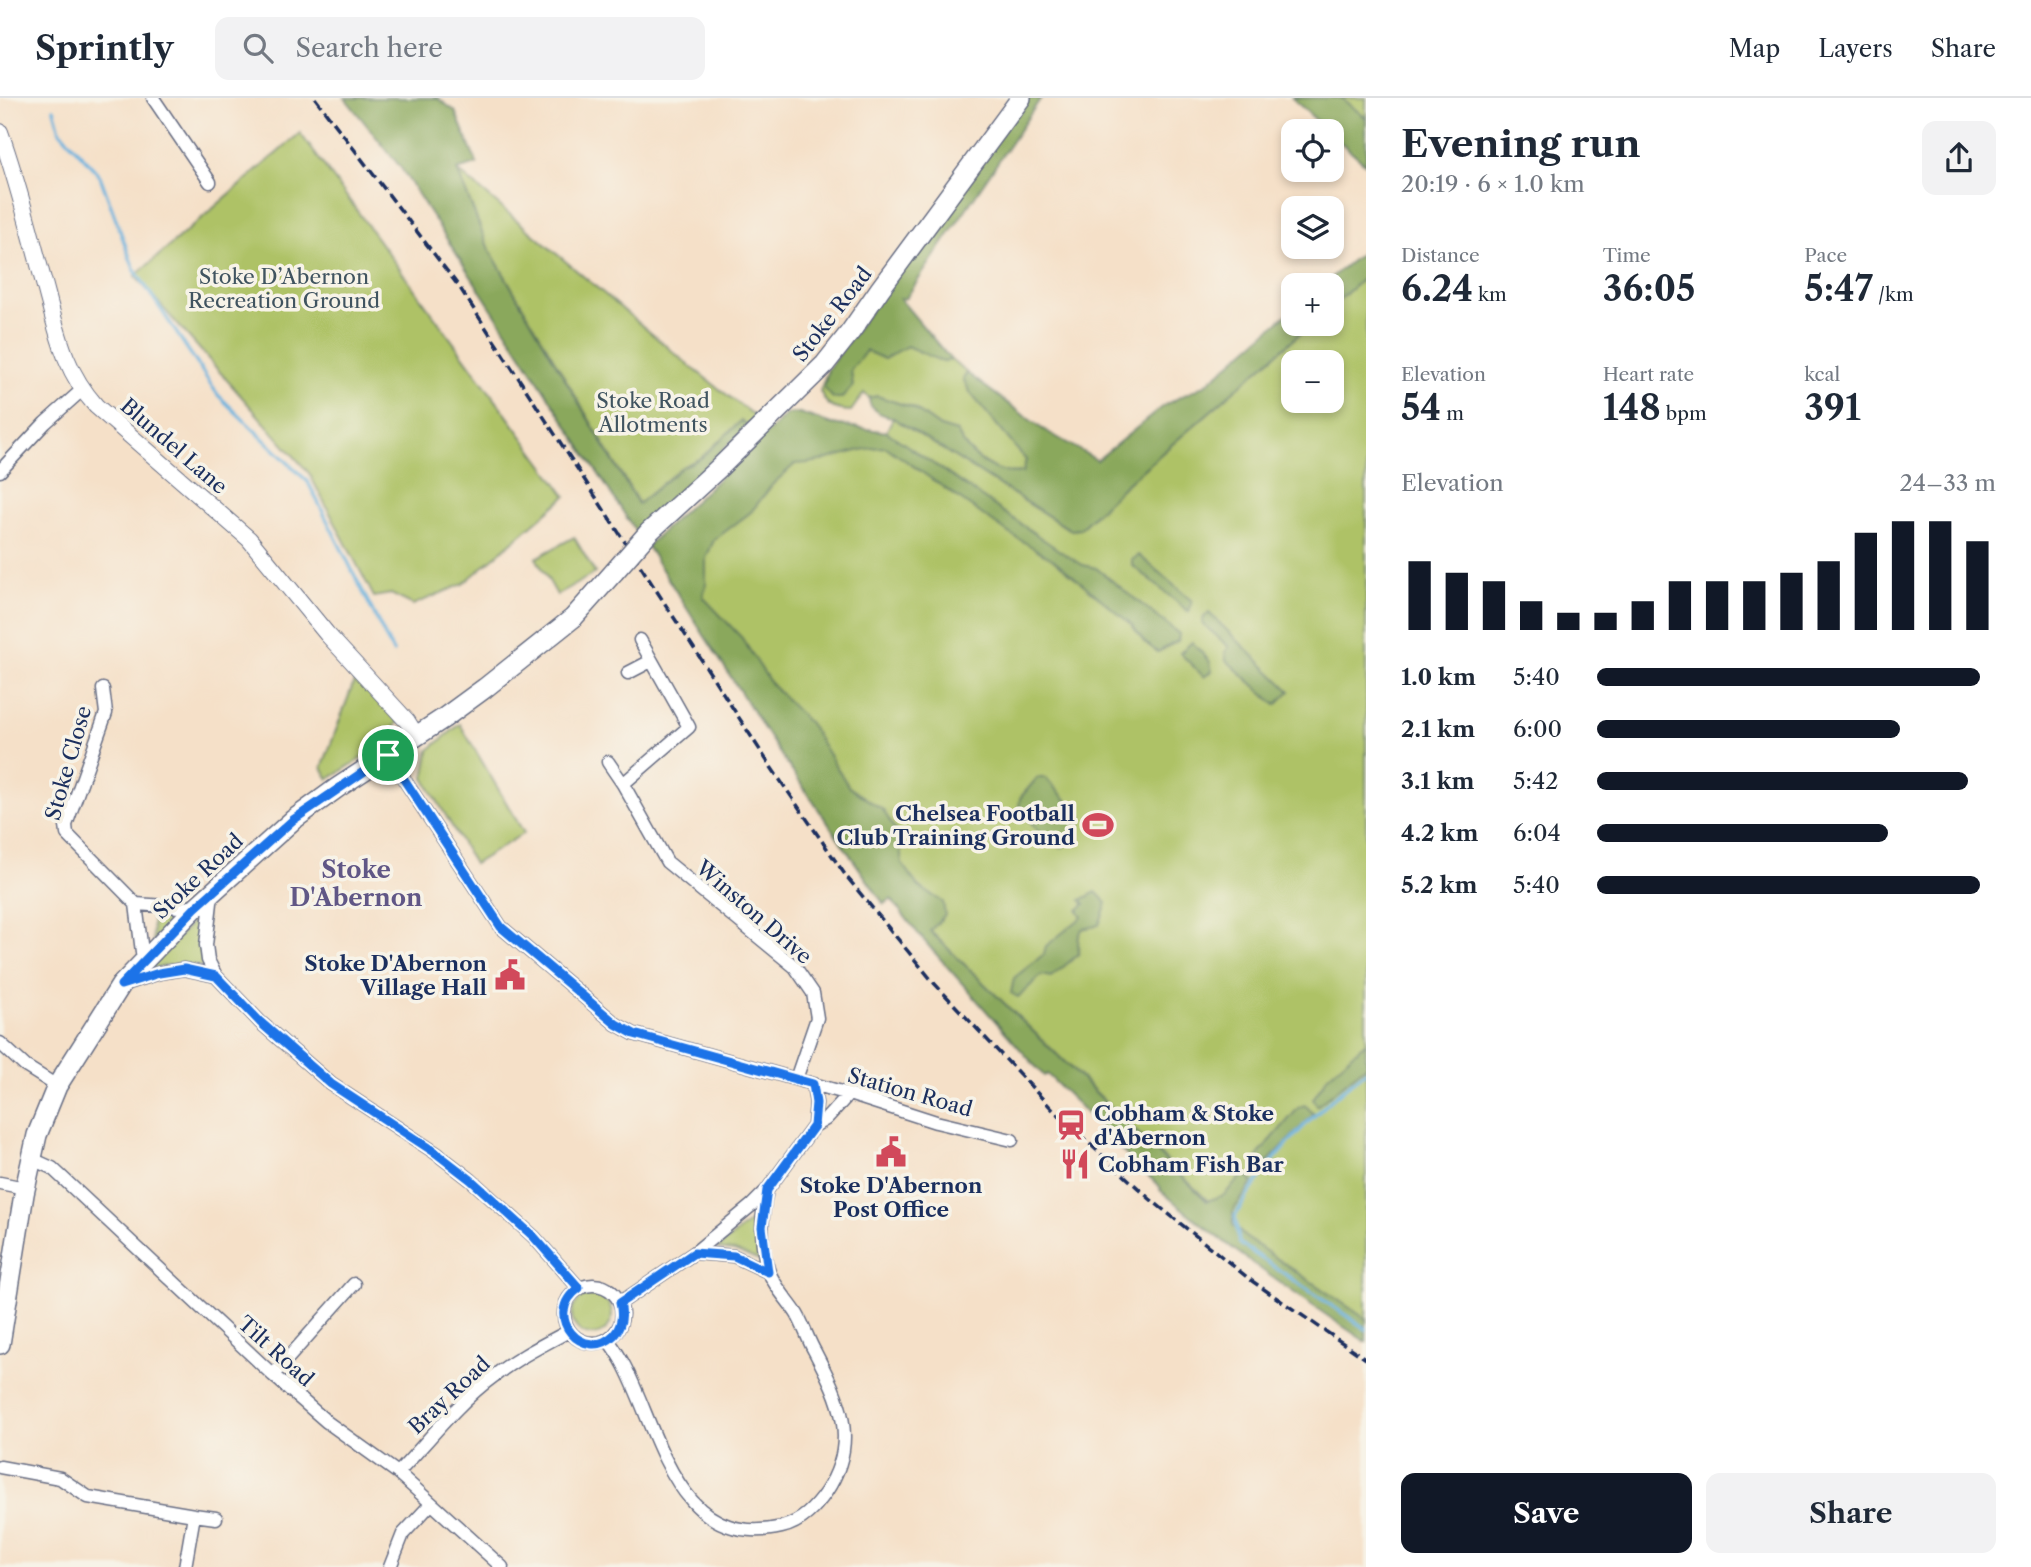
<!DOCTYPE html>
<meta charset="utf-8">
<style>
:root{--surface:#fff;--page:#f2f2f3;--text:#1f2937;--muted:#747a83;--line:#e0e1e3;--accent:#111827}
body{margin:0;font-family:"Libre Caslon Text",serif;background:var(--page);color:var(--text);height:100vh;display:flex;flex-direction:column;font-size:26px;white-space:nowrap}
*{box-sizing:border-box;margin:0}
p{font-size:23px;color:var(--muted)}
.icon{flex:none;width:38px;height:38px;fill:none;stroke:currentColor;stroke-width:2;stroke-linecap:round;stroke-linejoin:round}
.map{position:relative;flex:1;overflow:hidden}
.drawer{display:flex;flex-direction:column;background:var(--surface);width:665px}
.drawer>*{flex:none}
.fabs{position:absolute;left:1281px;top:21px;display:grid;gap:14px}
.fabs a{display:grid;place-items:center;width:63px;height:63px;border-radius:14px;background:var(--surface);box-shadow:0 4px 10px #0003;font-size:35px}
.pin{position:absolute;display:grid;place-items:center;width:60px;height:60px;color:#fff;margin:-30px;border:4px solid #fff;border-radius:50%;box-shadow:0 2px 7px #0007}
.round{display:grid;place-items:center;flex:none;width:74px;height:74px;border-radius:14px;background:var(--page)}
.summary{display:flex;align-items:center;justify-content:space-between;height:119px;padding:0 35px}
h1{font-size:38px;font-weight:800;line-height:52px}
.metrics{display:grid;grid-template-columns:repeat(3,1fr);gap:10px;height:119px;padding:7px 35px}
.metrics div{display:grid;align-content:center}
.metrics b{font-size:35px;font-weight:800}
.metrics small{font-size:19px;font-weight:400}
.metrics p{font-size:19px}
.chart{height:196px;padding:14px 35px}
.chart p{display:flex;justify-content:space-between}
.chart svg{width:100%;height:126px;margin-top:7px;stroke:var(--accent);stroke-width:6}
.cta{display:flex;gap:14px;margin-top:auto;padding:14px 35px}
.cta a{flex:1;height:80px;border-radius:14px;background:var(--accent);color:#fff;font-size:28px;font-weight:800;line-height:80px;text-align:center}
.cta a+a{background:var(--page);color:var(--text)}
ul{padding:0 35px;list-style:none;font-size:23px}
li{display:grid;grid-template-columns:112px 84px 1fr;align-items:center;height:52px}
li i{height:18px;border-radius:9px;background:var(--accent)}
header{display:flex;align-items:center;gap:42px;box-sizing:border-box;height:98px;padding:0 35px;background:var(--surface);border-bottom:2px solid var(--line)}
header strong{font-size:33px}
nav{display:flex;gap:38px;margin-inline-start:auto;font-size:24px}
.search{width:490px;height:63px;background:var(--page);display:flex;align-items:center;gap:18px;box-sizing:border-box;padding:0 24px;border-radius:14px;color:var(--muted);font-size:26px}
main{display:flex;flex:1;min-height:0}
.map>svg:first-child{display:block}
.green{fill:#aec266;stroke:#647862;stroke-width:2;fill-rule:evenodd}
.forest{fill:#8aa85b;stroke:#526c5c;stroke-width:2}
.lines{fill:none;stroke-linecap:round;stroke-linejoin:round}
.stream{stroke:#64aedc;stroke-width:3.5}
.minor-casing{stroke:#676d83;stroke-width:15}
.tertiary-casing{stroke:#676d83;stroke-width:18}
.primary-casing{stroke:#676d83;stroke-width:22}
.minor{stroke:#fff;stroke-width:12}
.tertiary{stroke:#fff;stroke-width:16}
.primary{stroke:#fff;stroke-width:19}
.rail{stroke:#1b2f5e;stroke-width:3.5;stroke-dasharray:10 5;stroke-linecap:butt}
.primary-bridge-casing{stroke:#676d83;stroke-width:22;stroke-linecap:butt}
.primary-bridge{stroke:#fff;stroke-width:19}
.route-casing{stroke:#fff;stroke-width:14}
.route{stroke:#1a73e8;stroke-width:9}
.labels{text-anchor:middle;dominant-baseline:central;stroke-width:7;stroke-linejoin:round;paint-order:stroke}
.park-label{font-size:21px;fill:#405460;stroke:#f7f3e8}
.street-label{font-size:21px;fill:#1b2f5e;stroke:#f7f3e8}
.poi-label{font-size:21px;font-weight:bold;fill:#1b2f5e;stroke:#f7f3e8;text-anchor:end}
.quarter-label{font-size:24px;font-weight:bold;fill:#605786;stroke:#f7f3e8}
</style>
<header>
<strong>Sprintly</strong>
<div class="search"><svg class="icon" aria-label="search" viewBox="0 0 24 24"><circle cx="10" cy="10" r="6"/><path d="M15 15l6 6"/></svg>Search here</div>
<nav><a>Map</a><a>Layers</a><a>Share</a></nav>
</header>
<main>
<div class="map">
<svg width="1366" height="1469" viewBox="0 0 1366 1469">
<rect width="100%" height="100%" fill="#f7f3e8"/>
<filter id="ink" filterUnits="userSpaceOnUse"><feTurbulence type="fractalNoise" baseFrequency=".0143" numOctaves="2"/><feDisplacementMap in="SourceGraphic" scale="14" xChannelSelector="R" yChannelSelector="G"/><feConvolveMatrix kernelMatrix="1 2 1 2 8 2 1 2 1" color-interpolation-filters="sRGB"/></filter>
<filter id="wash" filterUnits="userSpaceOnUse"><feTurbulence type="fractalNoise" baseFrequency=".00686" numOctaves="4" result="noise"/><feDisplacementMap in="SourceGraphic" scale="28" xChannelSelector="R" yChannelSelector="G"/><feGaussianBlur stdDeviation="1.57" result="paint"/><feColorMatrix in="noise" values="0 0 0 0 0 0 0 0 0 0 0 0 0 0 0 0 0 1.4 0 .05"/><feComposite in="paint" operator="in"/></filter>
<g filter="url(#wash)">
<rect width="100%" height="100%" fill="#f5e0c8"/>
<!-- green -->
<path class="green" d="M1341 0H1366V20Z
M300 35 566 398 463 486 413 507 391 496 374 499 309 375 135 178Z
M457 72 690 268 758 321 749 327 741 323 701 360 682 369 639 406 488 149Z
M1366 178V1221L1245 1139 930 833 921 839 891 801 884 806 779 654 647 448 799 315 831 326 886 334 893 320 1070 432 1080 431 1124 388 1311 226H1332V208ZM1293 264H1332V303H1293Z
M907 248 943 264 951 262 967 275 963 281 1026 362 1023 374C997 379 968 358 957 334L940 329 913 310 877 298 869 300 864 295 851 313C833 312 827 309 820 293L828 271 850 272 866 252 884 261Z
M574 439 595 475 557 497 536 460Z
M358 573 399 624 395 627 394 639 329 681 322 670Z
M460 626 524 735 474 766 424 680 429 652Z
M205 811 207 870C184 864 166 865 143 875Z
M152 812 180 815 153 843Z
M759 1116 761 1163 734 1153 717 1151Z
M572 1217a20 20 0 1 1 40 0a20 20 0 1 1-40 0Z"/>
<!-- forest -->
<path class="forest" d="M345 0H437L455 13 477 66 457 72 488 149 638 406 682 369 701 360 741 323 749 327 636 434 401 70Z
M1025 0H1041L906 200 900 201 951 262 943 264 907 248 884 261 866 253 851 272 853 288 842 300H833L824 290 828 271Z
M1292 0H1341L1366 20V66L1332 37V33H1328Z
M1366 151V178L1332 208V187H1322Z
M1293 211V226H1311L1124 388 1080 431 1071 432 893 320C882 316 869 314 869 300L877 298 913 310 940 329 957 334C968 358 996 379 1023 374L1026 362 971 296 963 281 967 275 1041 330 1097 362 1166 306 1205 287Z
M799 315 831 326 887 334 1063 455 1083 467 1096 470 1179 536 1178 543 1158 554 1144 544 1132 527 1054 462 1007 434 886 349C852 349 829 366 795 366L773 386 751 414 714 442 706 460V486L703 499 742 540 771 586 809 625 849 689 883 712 899 738 902 766 918 788 943 804 945 817 930 833 1207 1103 1224 1097 1245 1075 1253 1084 1233 1113V1127L1245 1139 1366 1221V1244C1295 1196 1225 1148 1160 1092L1161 1090 1099 1031 1101 1029 1047 976 1044 978 921 839 891 801 884 806 779 654 647 448 787 316Z
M1139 457 1192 503 1189 514 1132 467V462Z
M1209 515 1290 593 1276 607 1226 562 1225 554 1229 549 1202 525 1204 519Z
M1192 544 1210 564 1212 573 1204 579 1180 555Z
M1037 680H1046L1082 719 1079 729 1063 749 1049 745 1019 711 1020 700Z
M1096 794 1107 805 1099 827 1082 831 1078 841 1079 856 1051 879 1042 877 1018 899 1011 895 1014 880 1044 856 1046 848 1082 819 1078 812 1085 806 1081 802Z
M1366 944V968L1317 1008 1313 1001 1328 978Z
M1305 1007 1314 1016 1259 1073 1255 1067 1259 1056 1299 1009Z"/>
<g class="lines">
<!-- stream -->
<path class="stream" d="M54 11 60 33 100 78 134 171 218 297 308 384 393 554
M1366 973C1316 1012 1267 1062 1235 1118L1239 1145 1366 1231"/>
</g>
</g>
<g filter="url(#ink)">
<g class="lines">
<!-- minor casing -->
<g class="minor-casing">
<path id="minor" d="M153 0 210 84
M0 373 45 325 82 292
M628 575 651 563
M103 591 106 615 66 727 67 736 136 806 143 862
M388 657 501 829 616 926 634 936 849 996 936 1024 1012 1042
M608 664 623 686 667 764 795 869 813 895 817 920 796 981
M623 686 689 629 640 542
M212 796 206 847 208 862 216 878 260 924 331 986 436 1055 471 1082 534 1139 579 1190
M136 806 195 810
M125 886 159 875 184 871 216 878
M0 945 25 968 57 988
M813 986 816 1005 814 1028
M30 1060 52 1070 273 1277 327 1324 398 1375 502 1469
M0 1085 25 1090
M694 1155 734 1158 768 1174
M564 1216a29 29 0 1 1 58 0a29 29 0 1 1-58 0Z
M620 1205 694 1155 752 1107 767 1092 814 1028 826 1021 849 996
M608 1242C614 1250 620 1259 625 1269 660 1337 678 1453 782 1429 802 1424 815 1410 826 1394 860 1343 840 1302 815 1254 808 1242 804 1228 797 1216 788 1202 773 1187 768 1171 760 1146 761 1118 767 1092
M273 1277 354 1186
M0 1369 60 1380 88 1399 194 1417 185 1469
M398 1375C429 1342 457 1305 494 1278 517 1260 543 1247 569 1233
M194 1417 216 1420
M390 1469 403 1436 431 1406"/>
</g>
<!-- tertiary casing -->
<g class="tertiary-casing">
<path id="tertiary" d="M0 34C18 84 30 135 44 185 57 232 63 271 96 308L249 441 327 536 407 623 417 639"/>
</g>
<!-- primary casing -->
<g class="primary-casing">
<path id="primary" d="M649 434 720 369 825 266 851 233 880 191 1021 0
M0 1246 24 1096 37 1037 57 988 121 887 195 810 293 722 337 690 444 620 485 590 573 520 614 474"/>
</g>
<!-- minor -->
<use href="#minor" class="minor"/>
<!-- tertiary -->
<use href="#tertiary" class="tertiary"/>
<!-- primary -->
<use href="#primary" class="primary"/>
<!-- rail -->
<path class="rail" d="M315 0 460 190 771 669 846 778 934 885 1055 1014 1150 1101 1252 1183 1366 1261"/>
<!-- primary-bridge casing -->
<g class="primary-bridge-casing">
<path id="primary-bridge" d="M614 474 649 434"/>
</g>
<!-- primary-bridge -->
<use href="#primary-bridge" class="primary-bridge"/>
</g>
</g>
<g class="lines" filter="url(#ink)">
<!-- route casing -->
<g class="route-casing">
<path id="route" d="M388 657 501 829 616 926 634 936 813 986 816 1005 814 1028 767 1092 762 1129 768 1174 734 1158 694 1155 620 1205C623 1217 622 1228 614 1237 585 1266 540 1218 579 1190L534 1139 471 1082 436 1055 331 986 260 924 216 878 184 871 159 875 121 887 195 810 293 722Z"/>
</g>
<!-- route -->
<use href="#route" class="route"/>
</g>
<!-- icons -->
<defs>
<g id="stadium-bare" transform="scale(2.415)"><path d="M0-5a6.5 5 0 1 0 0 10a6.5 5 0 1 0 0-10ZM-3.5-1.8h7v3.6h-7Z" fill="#d1495b" stroke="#f7f3e8" stroke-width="2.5" paint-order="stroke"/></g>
<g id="civic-bare" transform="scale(2.415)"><path d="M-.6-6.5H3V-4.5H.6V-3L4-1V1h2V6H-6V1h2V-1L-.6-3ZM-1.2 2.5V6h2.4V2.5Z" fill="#d1495b" stroke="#f7f3e8" stroke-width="2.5" paint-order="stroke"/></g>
<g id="station-bare" transform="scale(2.415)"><path d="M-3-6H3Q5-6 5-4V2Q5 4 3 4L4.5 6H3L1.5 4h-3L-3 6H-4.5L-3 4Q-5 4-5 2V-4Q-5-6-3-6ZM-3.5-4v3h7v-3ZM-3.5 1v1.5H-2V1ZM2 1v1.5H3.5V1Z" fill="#d1495b" stroke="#f7f3e8" stroke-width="2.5" paint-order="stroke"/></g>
<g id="restaurant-bare" transform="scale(2.415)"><path d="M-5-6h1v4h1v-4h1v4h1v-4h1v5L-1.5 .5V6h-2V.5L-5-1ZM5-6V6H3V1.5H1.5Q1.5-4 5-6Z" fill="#d1495b" stroke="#f7f3e8" stroke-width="2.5" paint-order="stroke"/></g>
</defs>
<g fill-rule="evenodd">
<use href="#stadium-bare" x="1098" y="727"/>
<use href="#civic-bare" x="510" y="877"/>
<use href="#station-bare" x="1071" y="1027"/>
<use href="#civic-bare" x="891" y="1054"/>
<use href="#restaurant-bare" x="1075" y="1066"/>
</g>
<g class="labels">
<!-- park labels -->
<g class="park-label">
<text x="284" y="178">Stoke D’Abernon<tspan x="284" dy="24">Recreation Ground</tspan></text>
<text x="653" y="302">Stoke Road<tspan x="653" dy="24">Allotments</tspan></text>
</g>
<!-- street labels -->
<g class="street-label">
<text transform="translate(832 216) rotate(-52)">Stoke Road</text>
<text transform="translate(174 348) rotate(41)">Blundel Lane</text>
<text transform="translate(68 665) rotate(-74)">Stoke Close</text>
<text transform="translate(198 778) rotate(-43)">Stoke Road</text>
<text transform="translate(754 814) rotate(41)">Winston Drive</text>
<text transform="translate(910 994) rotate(16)">Station Road</text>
<text transform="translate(276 1253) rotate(42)">Tilt Road</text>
<text transform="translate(449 1297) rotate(-43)">Bray Road</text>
</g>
<!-- poi labels -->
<g class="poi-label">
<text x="1075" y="715">Chelsea Football<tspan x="1075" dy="24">Club Training Ground</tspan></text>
<text x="487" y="865">Stoke D'Abernon<tspan x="487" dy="24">Village Hall</tspan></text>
<text x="1094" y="1015" text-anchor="start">Cobham &amp; Stoke<tspan x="1094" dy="24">d'Abernon</tspan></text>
<text x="1098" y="1066" text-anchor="start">Cobham Fish Bar</text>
<text x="891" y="1087" text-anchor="middle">Stoke D'Abernon<tspan x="891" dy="24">Post Office</tspan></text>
</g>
<!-- quarter labels -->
<g class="quarter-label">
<text x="356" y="771">Stoke<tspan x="356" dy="28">D'Abernon</tspan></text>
</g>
</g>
</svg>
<div class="fabs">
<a><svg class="icon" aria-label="locate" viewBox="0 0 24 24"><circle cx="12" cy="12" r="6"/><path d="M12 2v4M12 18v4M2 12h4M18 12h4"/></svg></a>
<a><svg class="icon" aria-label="layers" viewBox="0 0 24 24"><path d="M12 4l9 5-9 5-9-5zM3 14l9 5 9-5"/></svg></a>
<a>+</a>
<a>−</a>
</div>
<div class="pin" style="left:388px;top:657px;background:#1e9e55"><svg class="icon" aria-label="arrive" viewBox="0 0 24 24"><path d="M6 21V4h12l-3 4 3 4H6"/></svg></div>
</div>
<section class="drawer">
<div class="summary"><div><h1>Evening run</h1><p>20:19 · 6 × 1.0 km</p></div><a class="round"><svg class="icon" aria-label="share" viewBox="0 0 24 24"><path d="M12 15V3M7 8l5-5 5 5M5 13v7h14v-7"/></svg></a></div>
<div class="metrics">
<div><p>Distance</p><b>6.24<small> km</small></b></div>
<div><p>Time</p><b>36:05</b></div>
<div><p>Pace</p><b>5:47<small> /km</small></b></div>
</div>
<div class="metrics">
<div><p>Elevation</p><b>54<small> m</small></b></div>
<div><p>Heart rate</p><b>148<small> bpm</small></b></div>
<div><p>kcal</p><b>391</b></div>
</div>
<div class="chart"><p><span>Elevation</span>24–33 m</p>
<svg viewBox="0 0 160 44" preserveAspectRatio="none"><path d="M5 44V20M15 44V24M25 44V27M35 44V34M45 44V38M55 44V38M65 44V34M75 44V27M85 44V27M95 44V27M105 44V24M115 44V20M125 44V10M135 44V6M145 44V6M155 44V13"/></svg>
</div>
<ul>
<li><b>1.0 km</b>5:40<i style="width:96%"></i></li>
<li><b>2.1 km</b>6:00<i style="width:76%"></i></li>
<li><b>3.1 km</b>5:42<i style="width:93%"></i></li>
<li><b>4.2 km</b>6:04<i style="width:73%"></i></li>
<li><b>5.2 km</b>5:40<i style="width:96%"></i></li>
</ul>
<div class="cta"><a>Save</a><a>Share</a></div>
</section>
</main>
